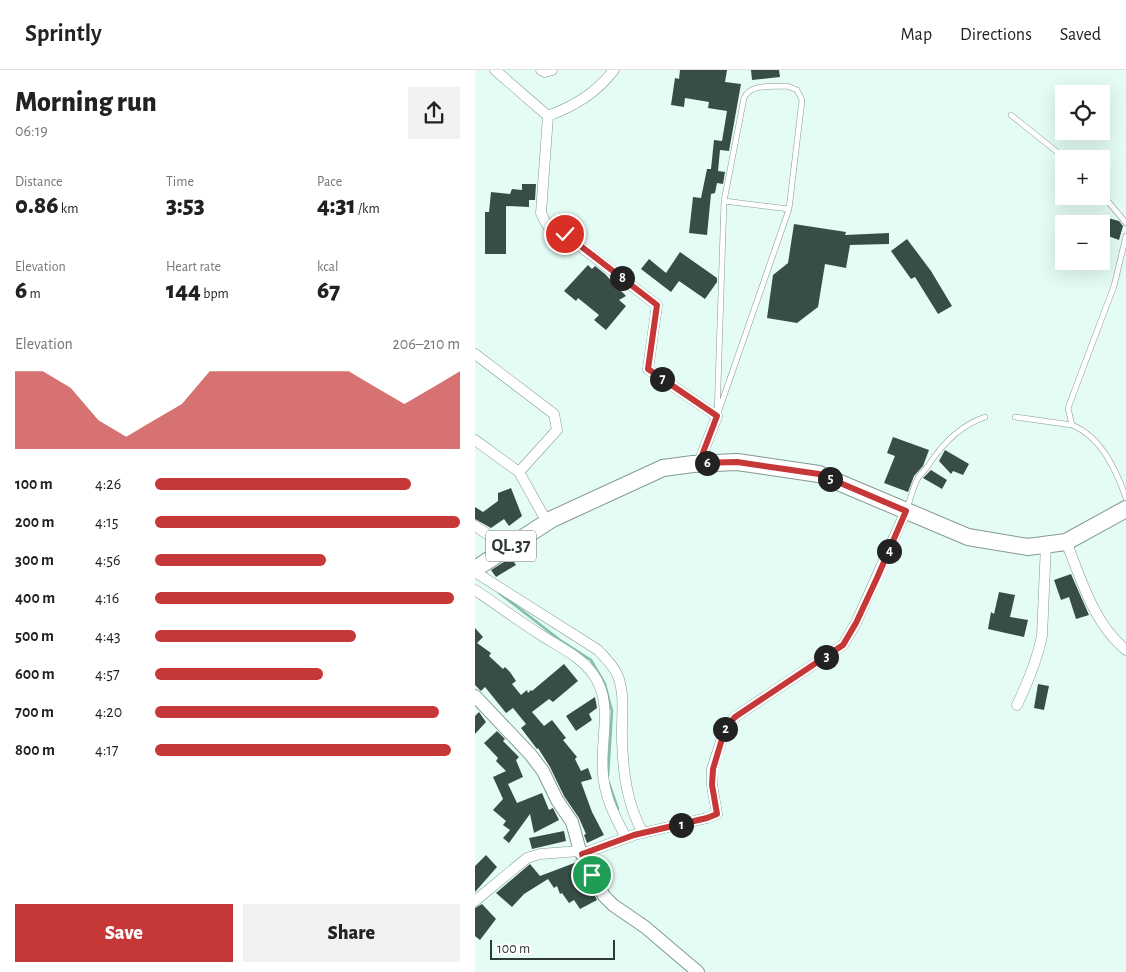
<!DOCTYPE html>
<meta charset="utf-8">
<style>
:root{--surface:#fff;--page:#f2f2f2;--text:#222;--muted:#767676;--line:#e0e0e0;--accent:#c63737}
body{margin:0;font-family:"Alegreya Sans",sans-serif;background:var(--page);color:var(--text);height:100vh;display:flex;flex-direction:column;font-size:19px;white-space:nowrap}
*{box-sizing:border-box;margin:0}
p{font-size:16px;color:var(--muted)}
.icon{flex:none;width:28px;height:28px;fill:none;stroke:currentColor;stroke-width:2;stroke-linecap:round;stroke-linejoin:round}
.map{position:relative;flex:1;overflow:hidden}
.sheet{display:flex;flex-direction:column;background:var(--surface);width:475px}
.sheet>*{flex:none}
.fabs{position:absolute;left:580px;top:15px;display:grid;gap:10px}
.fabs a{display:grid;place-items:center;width:55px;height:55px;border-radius:0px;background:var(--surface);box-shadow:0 5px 20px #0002;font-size:25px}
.scale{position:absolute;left:15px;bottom:12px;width:125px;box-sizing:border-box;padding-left:5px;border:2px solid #2f3936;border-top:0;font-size:14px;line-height:18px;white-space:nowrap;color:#2f3936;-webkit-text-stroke:4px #fff;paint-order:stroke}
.pin{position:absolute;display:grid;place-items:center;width:42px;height:42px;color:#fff;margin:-21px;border:2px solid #fff;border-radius:50%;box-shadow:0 1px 5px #0007}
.km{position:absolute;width:25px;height:25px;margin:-12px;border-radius:50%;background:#222;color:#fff;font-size:14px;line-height:25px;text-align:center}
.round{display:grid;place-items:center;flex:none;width:52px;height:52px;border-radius:0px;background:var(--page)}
.head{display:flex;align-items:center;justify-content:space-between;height:85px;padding:0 15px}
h1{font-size:28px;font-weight:800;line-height:38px}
.figures{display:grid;grid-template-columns:repeat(3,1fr);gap:8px;height:85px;padding:5px 15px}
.figures div{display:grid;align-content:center}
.figures b{font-size:25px;font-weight:800}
.figures small{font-size:14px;font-weight:400}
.figures p{font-size:14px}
.chart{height:140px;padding:10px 15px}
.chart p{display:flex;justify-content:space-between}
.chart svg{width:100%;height:90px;margin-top:5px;fill:var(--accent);opacity:.7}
.button{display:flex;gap:10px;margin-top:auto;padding:10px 15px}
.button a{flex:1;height:58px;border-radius:0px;background:var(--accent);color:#fff;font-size:20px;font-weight:800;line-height:58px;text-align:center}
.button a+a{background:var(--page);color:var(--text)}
ul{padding:0 15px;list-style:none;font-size:16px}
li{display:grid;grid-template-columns:80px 60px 1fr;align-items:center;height:38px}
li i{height:12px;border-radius:6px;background:var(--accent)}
header{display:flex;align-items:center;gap:30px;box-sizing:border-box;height:70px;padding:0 25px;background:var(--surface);border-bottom:1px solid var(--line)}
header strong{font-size:24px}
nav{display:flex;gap:28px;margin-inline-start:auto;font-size:18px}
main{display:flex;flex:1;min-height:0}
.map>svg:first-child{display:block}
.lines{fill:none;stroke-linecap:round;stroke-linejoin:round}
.stream{stroke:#82bfae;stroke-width:2.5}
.building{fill:#384d47}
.service-casing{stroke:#839992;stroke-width:6}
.minor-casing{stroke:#839992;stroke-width:11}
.tertiary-casing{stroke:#839992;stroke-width:14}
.primary-casing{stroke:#839992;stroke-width:18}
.service{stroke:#fff;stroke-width:5}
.minor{stroke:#fff;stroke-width:10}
.tertiary{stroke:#fff;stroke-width:12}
.primary{stroke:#fff;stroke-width:16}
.route-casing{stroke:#fff;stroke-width:10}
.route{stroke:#c63737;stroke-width:6}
.labels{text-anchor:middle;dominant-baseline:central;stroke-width:5;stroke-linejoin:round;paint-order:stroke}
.shield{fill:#fff;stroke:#6d7472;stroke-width:1}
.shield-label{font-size:18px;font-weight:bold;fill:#2f3936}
</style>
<header>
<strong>Sprintly</strong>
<nav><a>Map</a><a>Directions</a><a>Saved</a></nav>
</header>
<main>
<section class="sheet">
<div class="head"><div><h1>Morning run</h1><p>06:19</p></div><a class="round"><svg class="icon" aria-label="share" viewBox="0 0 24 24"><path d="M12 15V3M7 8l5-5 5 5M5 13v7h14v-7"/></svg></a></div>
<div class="figures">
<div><p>Distance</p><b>0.86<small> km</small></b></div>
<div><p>Time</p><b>3:53</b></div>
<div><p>Pace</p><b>4:31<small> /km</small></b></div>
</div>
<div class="figures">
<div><p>Elevation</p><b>6<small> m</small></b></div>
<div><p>Heart rate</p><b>144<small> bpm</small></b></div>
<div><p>kcal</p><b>67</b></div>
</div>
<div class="chart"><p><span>Elevation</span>206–210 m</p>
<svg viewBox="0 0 160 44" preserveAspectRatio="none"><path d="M0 44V6L10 6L20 14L30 30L40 38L50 30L60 22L70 6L80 6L90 6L100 6L110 6L120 6L130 14L140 22L150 14L160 6V44z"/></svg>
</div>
<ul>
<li><b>100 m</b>4:26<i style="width:84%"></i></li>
<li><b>200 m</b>4:15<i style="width:100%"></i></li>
<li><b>300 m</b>4:56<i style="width:56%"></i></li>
<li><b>400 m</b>4:16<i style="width:98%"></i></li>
<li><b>500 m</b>4:43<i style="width:66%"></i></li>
<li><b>600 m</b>4:57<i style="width:55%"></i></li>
<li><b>700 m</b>4:20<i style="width:93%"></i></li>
<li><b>800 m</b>4:17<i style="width:97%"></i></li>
</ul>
<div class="button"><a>Save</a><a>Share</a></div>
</section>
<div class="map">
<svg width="651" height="902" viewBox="0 0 651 902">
<rect width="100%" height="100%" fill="#e4fcf5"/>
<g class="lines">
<!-- stream -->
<path class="stream" d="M24 523 85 570 116 590 130 614 137 641 133 706
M134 713 143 739"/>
</g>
<!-- building -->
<path class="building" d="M205 0H252L250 12 266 14 254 81 245 80 243 101 250 102 248 114 242 113 240 123 236 124 232 165 214 163 218 127 226 128 232 99H236L239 70 247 71 252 41 233 38 234 32 210 28 209 37 196 35 200 8 204 9Z
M276 0H304L305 7 277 10Z
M47 114H61L60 130H54V137L31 136V184H10V142H14L16 122 35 124 37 119 47 120Z
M622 145 644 151 648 156 644 170 633 166 635 160 626 158V154H619Z
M319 154 371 162 370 165 414 163V174L375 175 371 198 350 194 343 237 322 253 292 248 298 205 313 193Z
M432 169 456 201 477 236 463 244 440 207 436 209 416 181Z
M205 182 242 208V212L230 229 204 211 196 222 166 199 174 189 191 203Z
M113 195 117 199 120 196 130 204 151 226 144 230 151 236 131 260 119 250 124 245 103 228 101 231 89 221Z
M418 367 454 380 448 396 439 406 433 422 409 413 420 386 412 383Z
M470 380 494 394 488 405 478 401 476 404 464 391Z
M456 400 472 410 467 419 448 408Z
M36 418 47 446 34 456 29 449 16 458 0 449V437L8 442 23 431V423Z
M53 477 55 480 39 492 41 495 21 507 16 500Z
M596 504 614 545 601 549 594 527 586 530 579 510Z
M524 522 540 525 535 547 553 550 549 567 513 559 516 542 519 544Z
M0 558 8 567 2 573 16 583 14 586 28 599 30 597 35 602 41 611 37 614 46 625 52 620 53 623 56 620 57 621 89 594 103 611 78 632 74 629 57 642 69 656 77 650 91 668 88 670 102 687 100 689 106 701 113 698 117 709 106 712 117 742 129 765 112 773 109 765 111 764 104 748 89 726 75 697 63 678 62 679 46 658 51 654 38 638 31 643 10 617 6 621 0 615Z
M563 614 574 616 569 640 559 638Z
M120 627 122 638 114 644 117 650 101 661 91 646Z
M4 642 11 652 0 664V646Z
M22 661 30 669 28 671 44 687 41 690 48 707 33 714 42 733 67 723 74 740 78 738 84 750 59 763 55 744 34 773 28 768 35 760 28 755 31 751 18 740 28 729 18 707 31 701 21 691 23 688 9 673Z
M89 761 91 771 57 779 54 768Z
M11 785 22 797 0 822V796Z
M102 792 122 830 105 839 99 830 94 833 87 823 85 824 82 816 79 818 73 809 49 824 37 837 21 823 55 794 65 806Z
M7 834 21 849 5 870 0 866V838Z"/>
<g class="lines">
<!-- service casing -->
<g class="service-casing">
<path id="service" d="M312 16 322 20 327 30 314 139 242 346 249 131 269 28C276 13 297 17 312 16Z
M536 45 591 89
M626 123 651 153
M249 131 314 139
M651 166 639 216 593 338 597 355C626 367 641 399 651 428
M540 347 597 355
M432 438C436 428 438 417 443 408 445 404 450 401 453 396 467 374 484 356 510 347"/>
</g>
<!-- minor casing -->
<g class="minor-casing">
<path id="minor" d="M20 0 73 46
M66 0 70 2 77 0
M139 0C120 24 101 35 73 46L66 143 72 155 89 164 182 235 173 299 242 346 224 393
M0 284 79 344 82 360 44 402
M0 370 44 402 72 452
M0 456 33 478
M591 472C607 510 618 553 651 580
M0 502 123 580C130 588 138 595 142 604 151 624 146 649 147 670 148 702 152 735 168 763
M0 520C22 535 44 551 66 565 84 577 105 586 118 604 141 635 122 677 129 712 132 732 142 750 151 768
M542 635C553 612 562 591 567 566L571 474
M107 784 159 765 232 748 242 744 237 715V699L250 659 260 647 368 575 381 553 431 441
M0 831 52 788 65 784 105 781"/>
</g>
<!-- tertiary casing -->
<g class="tertiary-casing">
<path id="tertiary" d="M0 626 55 684 68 701 82 730 97 752 105 781 129 826 138 835 170 857 223 902"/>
</g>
<!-- primary casing -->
<g class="primary-casing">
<path id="primary" d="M0 499 77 449 188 398 218 394 262 392 344 404 493 467 553 477 591 472 651 439"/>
</g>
<!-- service -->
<use href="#service" class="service"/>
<!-- minor -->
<use href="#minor" class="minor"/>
<!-- tertiary -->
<use href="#tertiary" class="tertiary"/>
<!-- primary -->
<use href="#primary" class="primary"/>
</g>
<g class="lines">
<!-- route casing -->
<g class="route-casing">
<path id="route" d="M90 164 182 235 173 299 242 346 224 393 262 392 344 404 431 441 402 508 381 553 368 575 260 647 250 659 238 699 237 715 242 744 232 748 159 765 107 784 117 805"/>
</g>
<!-- route -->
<use href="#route" class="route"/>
</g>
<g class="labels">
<!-- shield labels -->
<rect class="shield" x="11" y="460.5" width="50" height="31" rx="4"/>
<g class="shield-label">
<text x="36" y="476">QL.37</text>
</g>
</g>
</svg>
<div class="fabs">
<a><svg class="icon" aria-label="locate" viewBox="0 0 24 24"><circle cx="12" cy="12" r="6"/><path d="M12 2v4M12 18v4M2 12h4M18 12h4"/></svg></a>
<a>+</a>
<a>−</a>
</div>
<div class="scale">100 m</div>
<div class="pin" style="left:117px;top:805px;background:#1e9e55"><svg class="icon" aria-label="arrive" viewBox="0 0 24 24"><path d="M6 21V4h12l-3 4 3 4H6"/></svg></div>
<div class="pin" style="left:90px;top:164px;background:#d93025"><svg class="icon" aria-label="check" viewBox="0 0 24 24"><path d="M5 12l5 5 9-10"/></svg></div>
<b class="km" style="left:206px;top:755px">1</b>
<b class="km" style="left:250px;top:659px">2</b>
<b class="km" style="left:351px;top:587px">3</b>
<b class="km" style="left:414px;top:481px">4</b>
<b class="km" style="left:355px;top:409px">5</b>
<b class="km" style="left:232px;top:393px">6</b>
<b class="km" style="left:187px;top:309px">7</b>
<b class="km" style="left:147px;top:208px">8</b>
</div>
</main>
